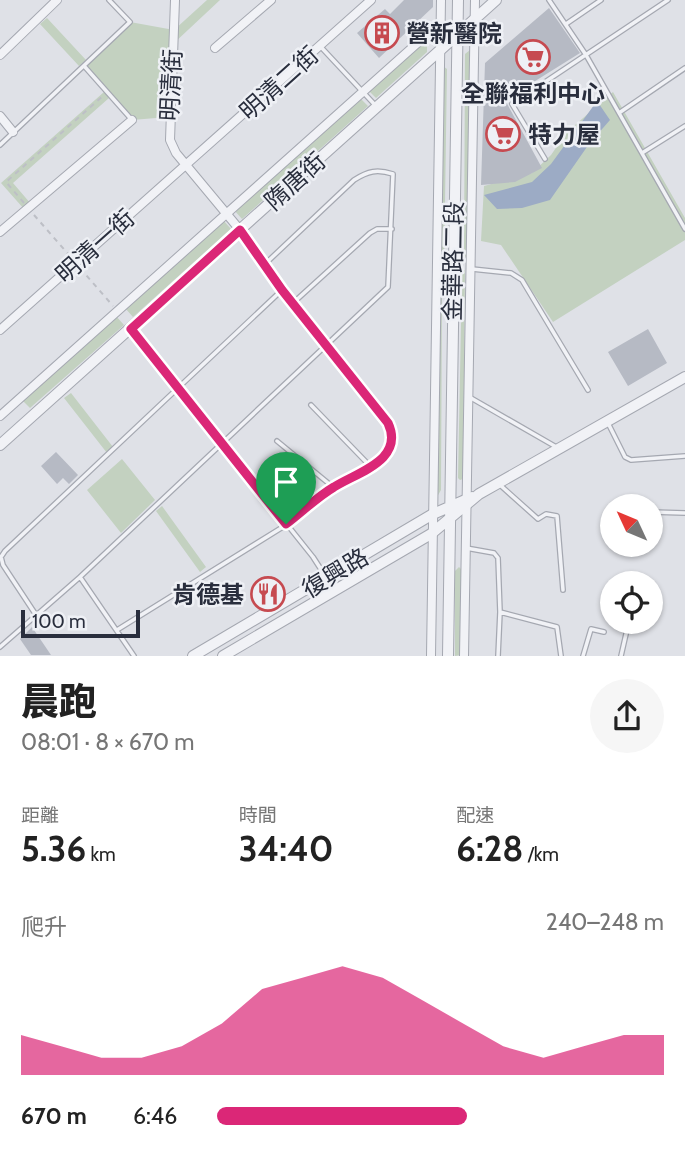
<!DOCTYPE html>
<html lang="zh-TW">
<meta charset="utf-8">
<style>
:root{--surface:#fff;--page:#f6f6f6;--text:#222;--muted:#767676;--accent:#db2777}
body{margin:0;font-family:Cabin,"Noto Sans TC",sans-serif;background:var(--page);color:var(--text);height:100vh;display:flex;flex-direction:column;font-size:26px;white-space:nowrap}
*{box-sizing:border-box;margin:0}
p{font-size:23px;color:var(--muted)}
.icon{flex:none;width:38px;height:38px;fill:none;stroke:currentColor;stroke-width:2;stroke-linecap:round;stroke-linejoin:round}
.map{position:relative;height:656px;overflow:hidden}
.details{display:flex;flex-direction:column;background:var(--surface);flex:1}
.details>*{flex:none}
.needle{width:46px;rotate:314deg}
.tools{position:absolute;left:600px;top:494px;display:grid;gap:14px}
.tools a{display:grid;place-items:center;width:63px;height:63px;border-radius:50%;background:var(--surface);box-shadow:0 2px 5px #0004;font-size:35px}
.scale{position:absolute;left:21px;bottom:18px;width:119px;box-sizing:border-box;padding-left:7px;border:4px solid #292e3d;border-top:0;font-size:19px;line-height:24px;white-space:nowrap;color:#292e3d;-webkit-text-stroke:5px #eef0f5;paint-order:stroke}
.pin{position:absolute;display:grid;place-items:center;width:60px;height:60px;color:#fff;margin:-72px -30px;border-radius:50% 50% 50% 0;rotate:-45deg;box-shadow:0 0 7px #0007}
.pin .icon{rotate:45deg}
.round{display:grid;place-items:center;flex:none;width:74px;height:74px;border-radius:37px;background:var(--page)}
.headline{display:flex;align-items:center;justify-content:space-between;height:119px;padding:0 21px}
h1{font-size:38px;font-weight:800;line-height:52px}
.figures{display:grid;grid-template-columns:repeat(3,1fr);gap:10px;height:119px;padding:7px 21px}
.figures div{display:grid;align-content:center}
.figures b{font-size:35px;font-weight:800}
.figures small{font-size:19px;font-weight:400}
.figures p{font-size:19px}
.chart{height:196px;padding:14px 21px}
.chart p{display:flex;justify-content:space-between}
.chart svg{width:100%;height:126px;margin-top:7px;fill:var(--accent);opacity:.7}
ul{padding:0 21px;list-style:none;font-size:23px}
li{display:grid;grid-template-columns:112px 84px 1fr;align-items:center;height:52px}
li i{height:18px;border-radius:9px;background:var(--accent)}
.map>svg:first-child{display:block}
.green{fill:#c3d1c0}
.water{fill:#9cabc5}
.building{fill:#b6bac4}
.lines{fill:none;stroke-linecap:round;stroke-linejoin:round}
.service-casing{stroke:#a5a8b1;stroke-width:6}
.minor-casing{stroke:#a5a8b1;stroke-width:10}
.tertiary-casing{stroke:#a5a8b1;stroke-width:12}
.path{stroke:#bdbfc6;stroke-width:2;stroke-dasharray:5 5;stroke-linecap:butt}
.service{stroke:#f1f2f6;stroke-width:3.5}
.minor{stroke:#f1f2f6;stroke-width:8}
.tertiary{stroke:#f1f2f6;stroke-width:10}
.route-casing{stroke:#fff;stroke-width:14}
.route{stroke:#db2777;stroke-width:9}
.labels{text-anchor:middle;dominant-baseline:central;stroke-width:5;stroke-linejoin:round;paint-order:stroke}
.poi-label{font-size:24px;font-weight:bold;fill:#292e3d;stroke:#eef0f5;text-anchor:start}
.street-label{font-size:24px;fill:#292e3d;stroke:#eef0f5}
</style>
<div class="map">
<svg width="685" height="656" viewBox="0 0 685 656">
<rect width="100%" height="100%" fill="#dfe1e7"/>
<!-- green -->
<path class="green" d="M207 0H220L173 44 168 117 132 120 86 67 130 22 174 30Z
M47 18 86 60 79 66 40 24Z
M427 36V52L376 98 368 90Z
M470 50 467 256 464 257 465 54Z
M443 66 447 69 444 270 441 273Z
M104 92 109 98 13 183 31 204 24 209 1 183Z
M613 92 685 218V240L553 322 501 245 481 241 484 186 532 173 551 155 567 132Z
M359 97 368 106 242 219 234 210Z
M223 220 231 229 133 317 125 308Z
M465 270 463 479 460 480 458 478 462 272Z
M442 287 441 490 437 497 439 288Z
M116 316 124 325 30 408 22 400Z
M71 393 113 447 107 453 64 398Z
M122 459 155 500 121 533 87 490Z
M162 506 206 567 200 572 156 511Z
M459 567 462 570 461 655 455 656V571Z"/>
<!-- water -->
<path class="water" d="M597 101 610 120 589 144 550 200 522 208 497 209 484 195 532 182 551 164Z"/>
<!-- building -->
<path class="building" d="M404 0H433V7L379 58 357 33 385 9 390 14Z
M549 8 580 53 505 100 542 168 515 182 481 185 485 63Z
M648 329 667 363 628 386 608 352Z
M56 452 78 475 69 484 63 478 57 484 41 466Z
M32 627 51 655H31L20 639Z"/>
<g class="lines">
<!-- service casing -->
<g class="service-casing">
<path id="service" d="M549 0 586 55 685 229
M566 24 601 0
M320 46 376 106
M85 67 132 120
M619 113 685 68
M0 145 130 22 109 0
M642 153 685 126
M545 159 512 104 668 0
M472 269 511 273 522 280 588 390
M293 303 370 233 377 229H392
M131 329 313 557 333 588
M471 398 558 448
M311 405 371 467
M608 423 625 457 631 460 685 456
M277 441 333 487
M500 485 538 519 546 514 557 516 563 590
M651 512 685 513
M466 548 494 553 498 558 500 612 557 627 561 656
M80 577 134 656
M36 615 3 565 1 557 5 551 282 290
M117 630 286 525 333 487 379 463 388 452 393 436 388 423 282 290 241 232
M0 647 80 577 388 287 393 174C377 169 368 171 354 180L265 264
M498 656 500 612
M583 656 591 629 604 632
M621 656 629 621"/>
</g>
<!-- minor casing -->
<g class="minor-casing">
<path id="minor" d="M175 0 170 140 176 153 240 230
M215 48 271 0
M0 55 57 0
M0 116 13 132
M0 232 132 120
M0 330 371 0
M0 416 441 22
M431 656 441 0
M464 656 475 0"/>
</g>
<!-- tertiary casing -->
<g class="tertiary-casing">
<path id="tertiary" d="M0 445 496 0
M193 656 433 514 472 497
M223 656 431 534 479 494 685 377
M448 656 458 0"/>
</g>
<!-- path -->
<path class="path" d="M24 203 6 182 104 95
M34 215 70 256
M80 268 113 306"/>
<!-- service -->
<use href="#service" class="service"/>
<!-- minor -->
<use href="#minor" class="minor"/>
<!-- tertiary -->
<use href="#tertiary" class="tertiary"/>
</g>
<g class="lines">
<!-- route casing -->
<g class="route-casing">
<path id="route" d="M240 230 282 290 388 423C405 460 358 472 334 487 317 497 302 512 286 524L131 329Z"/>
</g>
<!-- route -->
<use href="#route" class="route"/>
</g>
<!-- icons -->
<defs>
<g id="building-ring" transform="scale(1.75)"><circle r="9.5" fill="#eef0f5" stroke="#c64a50" stroke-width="1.5"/><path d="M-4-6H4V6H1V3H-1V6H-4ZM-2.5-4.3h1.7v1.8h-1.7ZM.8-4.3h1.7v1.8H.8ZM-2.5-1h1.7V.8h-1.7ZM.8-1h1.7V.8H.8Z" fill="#c64a50"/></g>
<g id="supermarket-ring" transform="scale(1.75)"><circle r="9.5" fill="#eef0f5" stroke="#c64a50" stroke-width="1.5"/><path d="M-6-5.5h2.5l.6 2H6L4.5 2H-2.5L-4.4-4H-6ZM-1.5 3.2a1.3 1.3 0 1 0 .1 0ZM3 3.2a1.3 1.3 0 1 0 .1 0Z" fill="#c64a50"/></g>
<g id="restaurant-ring" transform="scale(1.75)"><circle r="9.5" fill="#eef0f5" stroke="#c64a50" stroke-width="1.5"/><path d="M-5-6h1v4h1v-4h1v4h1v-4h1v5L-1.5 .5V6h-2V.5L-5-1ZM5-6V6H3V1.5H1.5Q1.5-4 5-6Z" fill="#c64a50"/></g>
</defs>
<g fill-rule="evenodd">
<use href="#building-ring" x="382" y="33"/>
<use href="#supermarket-ring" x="533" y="57"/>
<use href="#supermarket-ring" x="503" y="134"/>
<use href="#restaurant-ring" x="268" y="594"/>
</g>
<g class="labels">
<!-- poi labels -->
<g class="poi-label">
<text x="406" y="33">營新醫院</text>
<text x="533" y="93" text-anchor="middle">全聯福利中心</text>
<text x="528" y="134">特力屋</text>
<text x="244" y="594" text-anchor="end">肯德基</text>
</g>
<!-- street labels -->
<g class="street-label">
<text transform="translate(279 83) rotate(-42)">明清二街</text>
<text transform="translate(171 85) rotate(-87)">明清街</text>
<text transform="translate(295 181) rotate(-42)">隋唐街</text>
<text transform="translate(95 246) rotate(-42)">明清一街</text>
<text transform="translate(453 261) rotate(-89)">金華路二段</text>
<text transform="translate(335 573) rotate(-31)">復興路</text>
</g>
</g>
</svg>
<div class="tools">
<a><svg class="needle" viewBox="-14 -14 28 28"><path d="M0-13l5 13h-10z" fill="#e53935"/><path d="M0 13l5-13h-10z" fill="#767676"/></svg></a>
<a><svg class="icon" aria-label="locate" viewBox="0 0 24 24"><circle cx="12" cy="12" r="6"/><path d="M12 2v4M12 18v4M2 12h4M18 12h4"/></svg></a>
</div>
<div class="scale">100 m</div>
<div class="pin" style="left:286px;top:524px;background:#1e9e55"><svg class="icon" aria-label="arrive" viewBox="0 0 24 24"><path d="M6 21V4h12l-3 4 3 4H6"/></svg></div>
</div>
<section class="details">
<div class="headline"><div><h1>晨跑</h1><p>08:01 · 8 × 670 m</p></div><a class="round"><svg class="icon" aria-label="share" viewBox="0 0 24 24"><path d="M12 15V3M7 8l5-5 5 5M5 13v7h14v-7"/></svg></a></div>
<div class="figures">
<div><p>距離</p><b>5.36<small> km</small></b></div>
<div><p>時間</p><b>34:40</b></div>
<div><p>配速</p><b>6:28<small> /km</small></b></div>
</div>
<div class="chart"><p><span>爬升</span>240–248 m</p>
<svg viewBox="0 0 160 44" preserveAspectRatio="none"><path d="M0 44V30L10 34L20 38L30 38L40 34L50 26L60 14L70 10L80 6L90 10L100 18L110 26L120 34L130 38L140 34L150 30L160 30V44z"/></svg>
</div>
<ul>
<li><b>670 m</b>6:46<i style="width:56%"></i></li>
</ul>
</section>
